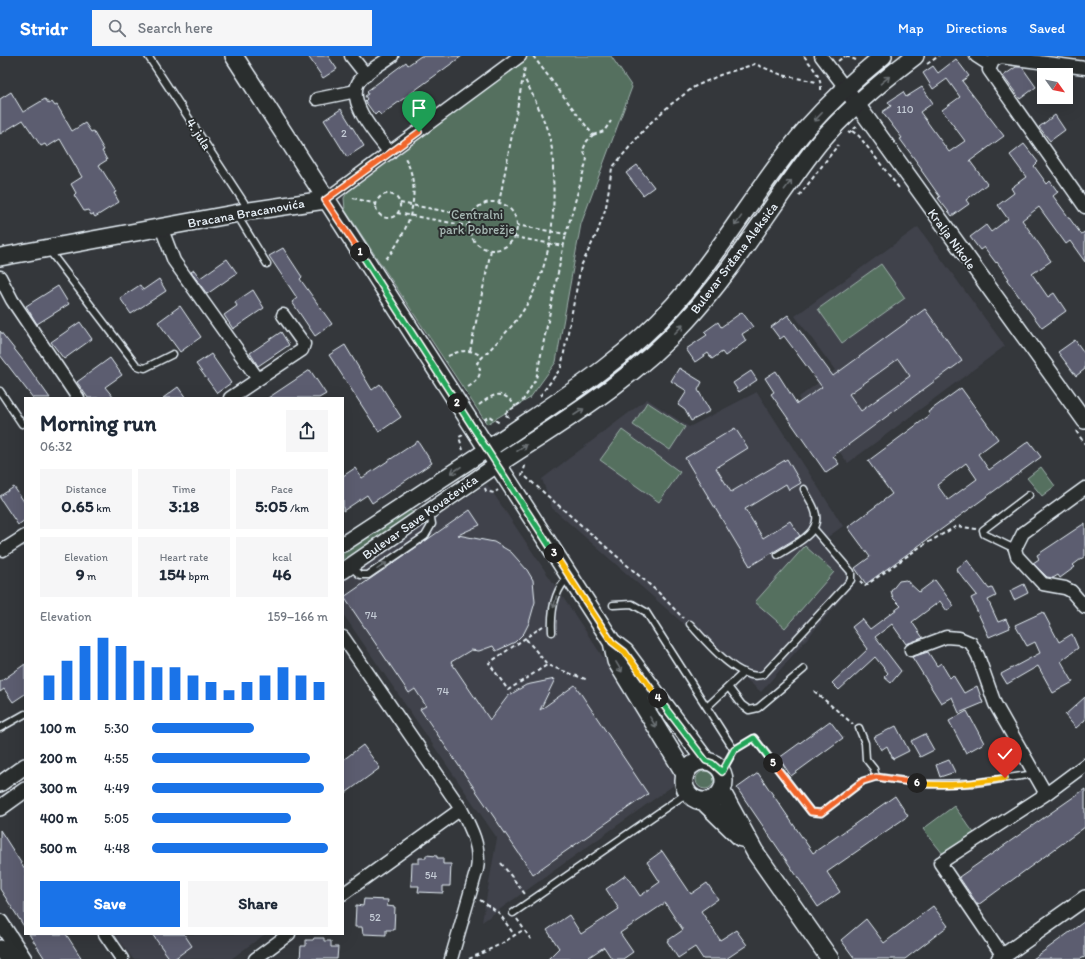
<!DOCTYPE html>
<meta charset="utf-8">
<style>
:root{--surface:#fff;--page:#f6f6f7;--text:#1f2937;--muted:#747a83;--accent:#1a73e8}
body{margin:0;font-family:Itim,sans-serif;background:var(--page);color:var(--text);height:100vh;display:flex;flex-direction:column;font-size:15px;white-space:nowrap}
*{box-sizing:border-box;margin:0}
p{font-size:13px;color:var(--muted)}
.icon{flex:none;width:22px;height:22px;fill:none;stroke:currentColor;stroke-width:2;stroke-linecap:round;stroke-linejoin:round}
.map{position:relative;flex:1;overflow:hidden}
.side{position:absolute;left:24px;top:341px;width:320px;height:538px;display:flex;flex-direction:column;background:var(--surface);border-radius:0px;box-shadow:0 4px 16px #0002}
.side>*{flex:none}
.needle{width:26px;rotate:123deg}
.buttons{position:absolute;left:1037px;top:12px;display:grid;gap:8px}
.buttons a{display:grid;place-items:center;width:36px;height:36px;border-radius:0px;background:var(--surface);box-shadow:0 4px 16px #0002;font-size:20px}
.pin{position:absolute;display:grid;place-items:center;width:34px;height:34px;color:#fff;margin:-41px -17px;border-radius:50% 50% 50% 0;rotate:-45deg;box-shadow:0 0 4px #0007}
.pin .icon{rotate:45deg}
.km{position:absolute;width:20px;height:20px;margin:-10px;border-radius:50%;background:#222;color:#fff;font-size:11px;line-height:20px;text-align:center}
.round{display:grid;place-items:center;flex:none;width:42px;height:42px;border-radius:0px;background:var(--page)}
.head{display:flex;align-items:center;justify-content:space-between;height:68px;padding:0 16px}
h1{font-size:22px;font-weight:700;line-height:30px}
.metrics{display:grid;grid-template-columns:repeat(3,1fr);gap:6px;height:68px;padding:4px 16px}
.metrics div{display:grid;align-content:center;border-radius:0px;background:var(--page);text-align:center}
.metrics b{font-size:17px;font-weight:700}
.metrics small{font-size:11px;font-weight:400}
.metrics p{font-size:11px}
.chart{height:112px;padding:8px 16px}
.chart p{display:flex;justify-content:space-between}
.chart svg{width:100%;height:72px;margin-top:4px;stroke:var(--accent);stroke-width:6}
.cta{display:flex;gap:8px;margin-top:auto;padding:8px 16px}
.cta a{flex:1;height:46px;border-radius:0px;background:var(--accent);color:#fff;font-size:16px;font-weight:700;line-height:46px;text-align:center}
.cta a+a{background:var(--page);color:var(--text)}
ul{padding:0 16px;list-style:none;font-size:13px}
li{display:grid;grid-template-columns:64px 48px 1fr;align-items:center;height:30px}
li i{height:10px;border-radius:5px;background:var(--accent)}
header{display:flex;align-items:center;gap:24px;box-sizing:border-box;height:56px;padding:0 20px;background:var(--accent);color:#fff}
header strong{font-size:19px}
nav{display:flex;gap:22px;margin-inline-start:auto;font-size:14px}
.search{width:280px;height:36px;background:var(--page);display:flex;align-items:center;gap:10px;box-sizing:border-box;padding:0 14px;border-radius:0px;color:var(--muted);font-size:15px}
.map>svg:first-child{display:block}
.built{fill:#40424b}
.green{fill:#55705f;stroke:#9eb0ac}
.building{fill:#5b5d6f;stroke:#e8f1f8;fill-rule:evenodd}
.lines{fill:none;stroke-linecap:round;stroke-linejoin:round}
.service-casing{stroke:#e8f1f8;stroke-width:9}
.minor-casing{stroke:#e8f1f8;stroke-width:15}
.tertiary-casing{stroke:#e8f1f8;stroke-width:18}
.secondary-casing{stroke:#e8f1f8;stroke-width:20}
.path{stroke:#e8f1f8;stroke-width:2;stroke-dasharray:4 3;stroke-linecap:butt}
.service{stroke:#2a2d2e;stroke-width:6}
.minor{stroke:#2a2d2e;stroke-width:12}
.tertiary{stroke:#2a2d2e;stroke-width:15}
.secondary{stroke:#2a2d2e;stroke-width:17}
.oneway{stroke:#6c7275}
.split-1-casing{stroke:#fff;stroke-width:8}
.split-2-casing{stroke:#fff;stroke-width:8}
.split-3-casing{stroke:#fff;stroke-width:8}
.split-4-casing{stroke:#fff;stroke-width:8}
.split-5-casing{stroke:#fff;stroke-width:8}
.split-6-casing{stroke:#fff;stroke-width:8}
.split-7-casing{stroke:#fff;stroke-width:8}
.split-1{stroke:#f0652b;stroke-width:5}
.split-2{stroke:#22a559;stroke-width:5}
.split-3{stroke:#22a559;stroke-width:5}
.split-4{stroke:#f5b400;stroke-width:5}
.split-5{stroke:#22a559;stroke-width:5}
.split-6{stroke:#f0652b;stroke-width:5}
.split-7{stroke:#f5b400;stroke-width:5}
.labels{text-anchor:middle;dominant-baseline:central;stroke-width:4;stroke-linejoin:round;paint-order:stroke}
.number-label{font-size:11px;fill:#c5ccd6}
.street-label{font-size:13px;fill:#e8f1f8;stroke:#2a2d2e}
.park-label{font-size:13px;fill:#a6b7b3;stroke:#2a2d2e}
</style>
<header>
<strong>Stridr</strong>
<div class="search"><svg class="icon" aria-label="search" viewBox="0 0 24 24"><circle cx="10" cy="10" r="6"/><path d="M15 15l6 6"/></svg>Search here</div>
<nav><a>Map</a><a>Directions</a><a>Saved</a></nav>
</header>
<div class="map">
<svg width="1085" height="903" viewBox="0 0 1085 903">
<rect width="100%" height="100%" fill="#34373b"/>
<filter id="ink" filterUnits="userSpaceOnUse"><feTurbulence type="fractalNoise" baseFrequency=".025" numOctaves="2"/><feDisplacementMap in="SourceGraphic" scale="8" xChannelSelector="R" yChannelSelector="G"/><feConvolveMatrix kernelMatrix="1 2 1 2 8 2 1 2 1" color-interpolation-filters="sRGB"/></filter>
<g filter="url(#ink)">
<!-- built -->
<path class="built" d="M918 171 1005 290 848 407 798 342 835 314 795 260Z
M757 336 843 470 825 483 855 527 761 636 552 452 542 423 647 343 689 371Z
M487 428 680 716 678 726 482 866 497 782 343 558V523Z
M115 878H265L231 903H133Z"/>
<!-- green -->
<path class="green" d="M528 0H611L632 31 581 168 556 306 530 342 487 368 345 154 344 142 351 129Z
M881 208 905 242 842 287 818 253Z
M647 346 685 371 670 394 633 369Z
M622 374 680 416 659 446 600 404Z
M1041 411 1055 430 1042 440 1027 422Z
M406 453 416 457 343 507V497Z
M805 490 834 516 785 572 755 546Z
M696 724a9 9 0 1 1 18 0a9 9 0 1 1-18 0Z
M954 750 974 777 943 798 923 773Z"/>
<!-- building -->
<path class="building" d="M308 0H328L337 13 323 22Z
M421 0H462L381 59 378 56 375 59 365 45 367 43 365 40 368 38 367 35 406 6 408 9Z
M956 3 969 20 962 25 1004 80 970 105 987 128 966 144 969 148 952 160 938 142 940 141 921 114 922 113 900 83 902 82 882 56 891 50 888 46 903 36 906 41 922 31 933 47 920 56 949 96 965 85 942 54 960 41 947 23 933 33 923 17 933 10 938 17Z
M1016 11H1022L1036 31 1020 43 1003 20Z
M11 36 23 56 45 43 49 48 52 46 55 50 57 49 72 75 85 67 91 76 93 75 104 94 102 95 107 104 99 109 116 136 114 137 119 146 95 161 93 158 91 159 88 154 84 155 74 139 76 137 71 128 82 121 60 83 47 91 45 88 41 90 23 64 0 78V43Z
M341 53 364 90 347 101 324 64Z
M1055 59 1065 74 1050 85 1039 71Z
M1024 88 1038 106 1034 110 1047 128 1050 125 1058 136 1053 140 1081 178 1085 176V206L1070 185 1066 188 1039 151 1022 164 1051 205 1032 218 1048 241 1054 237 1066 255 1042 272 1007 224 1009 223 997 206 996 207 984 191 980 194 970 181 986 169 991 176 1008 163 998 149 1014 137 1011 132 1026 121 1010 99Z
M637 109 654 131 643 139 626 117Z
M283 192 302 221 300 223 332 268 315 280 292 246 297 242 269 200Z
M227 203 237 217 207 238 191 216 194 214 200 222Z
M159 223 166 235 131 258 120 242 140 229 143 234Z
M58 230 69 248 37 268 26 250Z
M253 234 264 252 233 273 224 259 237 250 235 246Z
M180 250 201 281 180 296 158 266Z
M925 253 962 305 833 400 839 408 826 417 771 338 774 336 765 322 776 315 797 348 822 331 784 280 780 283 771 271 788 259 833 320ZM898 303 910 320 861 355 849 338Z
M742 256 753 271 742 278 746 285 725 300 722 296 712 303 708 297 695 306 686 293 707 279 704 276 718 266 721 271Z
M80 266 92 283 64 303 51 286Z
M0 275 23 304 50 342H33L0 299Z
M281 276 289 289 258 310 250 297Z
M1075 284 1085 298V313L1076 320 1058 296Z
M345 289 372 334 380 328 401 361 379 376 329 299Z
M211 298 231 327 217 337 196 308Z
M110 302 122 319 105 331 114 342H88L77 326Z
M679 312 702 326 698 334 710 355 691 365 685 354 678 349 687 335 671 325Z
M310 314 326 338 319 342H268Z
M751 315 757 324 739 336 733 327Z
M178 331 186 342H163Z
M961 332 998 383 978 398 989 414 1029 385 1041 401 866 528 855 512 870 501 848 471 892 438 868 405 930 359 928 356ZM966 407 977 423 948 444 937 429Z
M735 372 748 392 716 412 731 436 787 403 801 427 789 434 786 428 745 453 763 482 790 465 800 480 750 510 685 402Z
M418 385 432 407 372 447 367 439 343 455V420L355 412 362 422Z
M14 431 25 447V464L18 469 0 442V440Z
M470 454 480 469 458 479 494 486 511 496 527 514 533 524 535 546 529 567 524 577 515 586 496 595 493 590 479 595 471 594 451 606 490 664 508 640 526 629 555 623 540 654 575 629 648 738 533 818 420 653 426 650 415 633 409 637 344 541Z
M1085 467V500L1073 509 1075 511 1060 522 1058 519 1053 522 1047 521 1033 507 1039 503 1037 499Z
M967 504 989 533 992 532 996 540 988 544 998 566 1006 563 1010 572 989 581 971 542 977 539 956 513Z
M906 524 919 536 935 524 954 550 947 555 940 545 912 566 923 582 906 588 892 568 875 581 901 615 891 627 884 621 888 617 875 601 839 634 832 627 868 593 852 571 862 563 870 573 901 550 893 542 891 535 899 525Z
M1024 528 1028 537 1014 544 1010 535Z
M1043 556 1059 586 1072 578 1078 592 1061 605 1073 626 1053 637 1038 610 1007 628 1001 618 1040 597 1035 586 1027 590 1015 569Z
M928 596 937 610 941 607 950 622 953 619 964 637 977 630 983 647 959 657 952 641 941 647 912 601Z
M25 608V638L13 646 4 633 0 636V626Z
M1085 641V664L1076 672 1065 659Z
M967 655 984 687 966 697 949 665Z
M830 665 843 682 791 720 779 702Z
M896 670 909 695 893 703 887 690 881 694 874 681Z
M925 678 934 694 920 701 911 685Z
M363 689 380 712 343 739V704Z
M949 704 955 716 940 721 936 709Z
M758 717 813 797 895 740 908 760 827 816 840 836 818 851 737 732Z
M1085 733V771L978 849 959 821Z
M0 774 25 813V872L0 833Z
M662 795 691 838 707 827 718 843 701 855 720 884 736 874 747 889 726 903H703L695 891 678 902 667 885 683 874 665 847 620 877 633 896 623 903H612L604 891 586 903H548L559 892 547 874 569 859 581 878 619 853 606 833 626 819 640 840 660 826 647 806Z
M426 799 437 800V802H443V808H451L450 830H443V837L418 836 419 830H411L412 807H419V802H426Z
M364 843 388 844 387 850 395 851 394 874H386V879L363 878 362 871H355L356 849 363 850Z
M933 850 948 870 905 903H855L841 884 866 863 884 887Z
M1085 865V901L1080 903H1033Z
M29 878H66L82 903H45Z
M152 878H184L192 890 174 903H170Z
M314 882H324V885H331V891H338L337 903H300L301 890H306V884H313Z"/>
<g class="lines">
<!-- service casing -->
<g class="service-casing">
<path id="service" d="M148 0 249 154
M237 159 267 208
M48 193 137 310 145 312 173 298
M0 335 22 368
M1015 493 984 478 983 474 1029 439
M778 499C793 489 823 477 815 455 813 448 807 440 804 433
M351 511 360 519H368L425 480 432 468 430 457
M613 549 632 548 646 556 734 694 722 715
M690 568C704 583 741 629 764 618L851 524V516L814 473
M552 576C551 557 554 534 569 521
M729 632 742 649 749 654 758 652 804 613
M707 651 744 616
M0 672 25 658
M859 672 865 687 866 703 874 713 876 721
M734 694 754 682 811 756 821 757 863 725 876 721 927 728 974 727 1035 718
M513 857 687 737"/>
</g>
<!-- minor casing -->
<g class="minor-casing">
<path id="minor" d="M351 0 366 19
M821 0 846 33
M976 0 990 9
M1085 12 1000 1 993 5 989 14 1085 151
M317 43 356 35
M390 97C378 81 347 48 358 27 365 16 381 8 392 0
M325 144 520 0
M161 171 174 205 258 323
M0 221 12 244 78 342
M230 342 302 294 304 288 283 259
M1085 432 1023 477 1015 493 1017 500 1043 528 1065 532 1071 535 1085 551
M3 494 25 480
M343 581 461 753C471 772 481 791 477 813L451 903
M911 594 946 581 959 582 971 587 978 600 995 648 1046 738
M343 838 461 753
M105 878 122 903
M1003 900 940 807 1046 738 1085 709
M255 903 289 878"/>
</g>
<!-- tertiary casing -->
<g class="tertiary-casing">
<path id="tertiary" d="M846 33 1085 365
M343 488 488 393
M343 515 498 408
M0 728 25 710
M0 752 25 734
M0 866 24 903
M0 892 8 903
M999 903 1085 842"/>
</g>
<!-- secondary casing -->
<g class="secondary-casing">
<path id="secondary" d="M234 0 612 586 616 605 685 718
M0 201 250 155 325 144
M488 393C553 348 621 308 674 249 723 194 758 129 806 73 829 47 856 22 883 0
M498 408C565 364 633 324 687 264 737 210 773 145 819 87 846 55 882 25 915 0
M612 586 625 596 706 705
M684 725a20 20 0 1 1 40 0a20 20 0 1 1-40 0Z
M722 736 755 796 830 903
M704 746 741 782"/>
</g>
<!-- path -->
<path class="path" d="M804 0C813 12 822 21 821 36
M846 0 856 4
M838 5 845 0
M927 8 939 0
M852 75 859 80 899 132
M848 77 858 70
M593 79 604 75 611 65
M376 150a12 12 0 1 1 24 0a12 12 0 1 1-24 0Z
M799 140 838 89
M353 142 376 148
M469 170a24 24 0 1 1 48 0a24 24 0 1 1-48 0Z
M400 147 471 160
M499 147 525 11
M397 157 469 170
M516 169 566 178 587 103 583 94 587 85 593 79 533 0
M514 181 563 190
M386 203C410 175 424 134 404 100
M470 295 491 194
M448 300C461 294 471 292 482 301
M468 331C478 325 484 316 477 307 491 292 506 278 518 262 548 221 556 169 553 120 553 111 553 102 552 93 547 67 535 43 523 20
M540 340 561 312 581 210 598 175 606 151 612 112 648 69 670 49 694 31 720 19 755 8 782 19 817 26
M479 349C495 336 504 334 516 351
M509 361 504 358 522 346 536 323 566 178
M484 364 489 360 501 368
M1076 375 1085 388
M463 394 459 381 463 379
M522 420 526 407
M526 421 659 537 683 562
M485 432 486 435 494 437 498 434
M860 525 865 530 920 491 957 470 976 473
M543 570 489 607 508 634 547 609 588 624
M526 583 547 608
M814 635 853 668
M501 807 525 838
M480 844 499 857 515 880
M517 863 532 885
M469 903 501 888 523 874"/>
<!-- service -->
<use href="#service" class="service"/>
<!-- minor -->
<use href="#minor" class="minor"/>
<!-- tertiary -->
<use href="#tertiary" class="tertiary"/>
<!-- secondary -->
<use href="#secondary" class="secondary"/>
</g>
<!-- one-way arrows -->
<defs><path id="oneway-shaft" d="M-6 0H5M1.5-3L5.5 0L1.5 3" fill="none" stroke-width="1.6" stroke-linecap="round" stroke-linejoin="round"/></defs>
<g class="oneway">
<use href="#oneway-shaft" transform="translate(885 24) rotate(-40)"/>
<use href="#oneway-shaft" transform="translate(818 61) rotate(134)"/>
<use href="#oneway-shaft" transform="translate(788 129) rotate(-53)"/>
<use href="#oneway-shaft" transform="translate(738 165) rotate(125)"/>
<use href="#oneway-shaft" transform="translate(679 273) rotate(-46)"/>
<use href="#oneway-shaft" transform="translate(579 356) rotate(-33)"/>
<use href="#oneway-shaft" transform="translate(522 392) rotate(-33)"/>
<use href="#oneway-shaft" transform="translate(456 414) rotate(147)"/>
<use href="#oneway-shaft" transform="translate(382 510) rotate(-34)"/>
<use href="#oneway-shaft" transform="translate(555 546) rotate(103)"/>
<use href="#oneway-shaft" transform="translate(619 611) rotate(59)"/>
<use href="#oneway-shaft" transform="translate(653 666) rotate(58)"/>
</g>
</g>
<g class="lines" filter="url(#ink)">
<!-- split-1 casing -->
<g class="split-1-casing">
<path id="split-1" d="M360 196 325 144 419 76"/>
</g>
<!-- split-2 casing -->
<g class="split-2-casing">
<path id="split-2" d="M360 196 457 347"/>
</g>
<!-- split-3 casing -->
<g class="split-3-casing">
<path id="split-3" d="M457 347 554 497"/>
</g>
<!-- split-4 casing -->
<g class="split-4-casing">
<path id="split-4" d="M554 497 612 586 625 596 658 642"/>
</g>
<!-- split-5 casing -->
<g class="split-5-casing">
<path id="split-5" d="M658 642 706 705 712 707 722 716 734 694 754 682 773 707"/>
</g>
<!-- split-6 casing -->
<g class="split-6-casing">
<path id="split-6" d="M773 707 811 756 821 757 863 725 876 721 917 727"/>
</g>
<!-- split-7 casing -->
<g class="split-7-casing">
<path id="split-7" d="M917 727C946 731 976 727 1005 722"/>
</g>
<!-- split-1 -->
<use href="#split-1" class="split-1"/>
<!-- split-2 -->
<use href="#split-2" class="split-2"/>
<!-- split-3 -->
<use href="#split-3" class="split-3"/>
<!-- split-4 -->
<use href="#split-4" class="split-4"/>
<!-- split-5 -->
<use href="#split-5" class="split-5"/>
<!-- split-6 -->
<use href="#split-6" class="split-6"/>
<!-- split-7 -->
<use href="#split-7" class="split-7"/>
</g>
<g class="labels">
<!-- number labels -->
<g class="number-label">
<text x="905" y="53">110</text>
<text x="344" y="77">2</text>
<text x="371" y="559">74</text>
<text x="443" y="635">74</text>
<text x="431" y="819">54</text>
<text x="375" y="861">52</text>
</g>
<!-- street labels -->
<g class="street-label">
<text transform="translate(199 78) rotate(57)">4. jula</text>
<text transform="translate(246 157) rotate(-10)">Bracana Bracanovića</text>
<text transform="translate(952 183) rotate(54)">Kralja Nikole</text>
<text transform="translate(734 202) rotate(-53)">Bulevar Srđana Aleksića</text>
<text transform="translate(420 461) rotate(-35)">Bulevar Save Kovačevića</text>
</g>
<!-- park labels -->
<g class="park-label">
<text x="477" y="158">Centralni<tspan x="477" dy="15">park Pobrežje</tspan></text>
</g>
</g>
</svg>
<div class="buttons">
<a><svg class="needle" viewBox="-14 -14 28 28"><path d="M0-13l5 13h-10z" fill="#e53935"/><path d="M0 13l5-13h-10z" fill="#747a83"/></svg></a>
</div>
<div class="pin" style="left:419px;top:76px;background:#1e9e55"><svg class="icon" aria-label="arrive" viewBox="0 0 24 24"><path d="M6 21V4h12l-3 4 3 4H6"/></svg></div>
<div class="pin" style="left:1005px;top:722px;background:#d93025"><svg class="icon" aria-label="check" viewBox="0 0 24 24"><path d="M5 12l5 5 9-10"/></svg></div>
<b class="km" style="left:360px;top:196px">1</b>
<b class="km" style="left:457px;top:347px">2</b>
<b class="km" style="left:554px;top:497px">3</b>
<b class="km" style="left:658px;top:642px">4</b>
<b class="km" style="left:773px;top:707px">5</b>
<b class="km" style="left:917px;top:727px">6</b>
<section class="side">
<div class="head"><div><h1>Morning run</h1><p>06:32</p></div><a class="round"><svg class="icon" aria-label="share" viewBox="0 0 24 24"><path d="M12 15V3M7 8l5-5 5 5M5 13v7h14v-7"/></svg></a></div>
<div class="metrics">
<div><p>Distance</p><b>0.65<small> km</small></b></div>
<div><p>Time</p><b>3:18</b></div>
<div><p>Pace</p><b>5:05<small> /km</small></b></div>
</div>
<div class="metrics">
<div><p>Elevation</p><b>9<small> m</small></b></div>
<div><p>Heart rate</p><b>154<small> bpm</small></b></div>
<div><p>kcal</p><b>46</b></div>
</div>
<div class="chart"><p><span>Elevation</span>159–166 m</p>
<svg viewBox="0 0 160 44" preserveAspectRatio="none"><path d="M5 44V29M15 44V20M25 44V11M35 44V6M45 44V11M55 44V20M65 44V24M75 44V24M85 44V29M95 44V33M105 44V38M115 44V33M125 44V29M135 44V24M145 44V29M155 44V33"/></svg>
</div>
<ul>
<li><b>100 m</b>5:30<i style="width:58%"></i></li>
<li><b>200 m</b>4:55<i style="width:90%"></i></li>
<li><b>300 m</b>4:49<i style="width:98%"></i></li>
<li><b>400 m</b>5:05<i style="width:79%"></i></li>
<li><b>500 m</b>4:48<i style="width:100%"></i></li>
</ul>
<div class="cta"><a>Save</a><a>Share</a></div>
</section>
</div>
